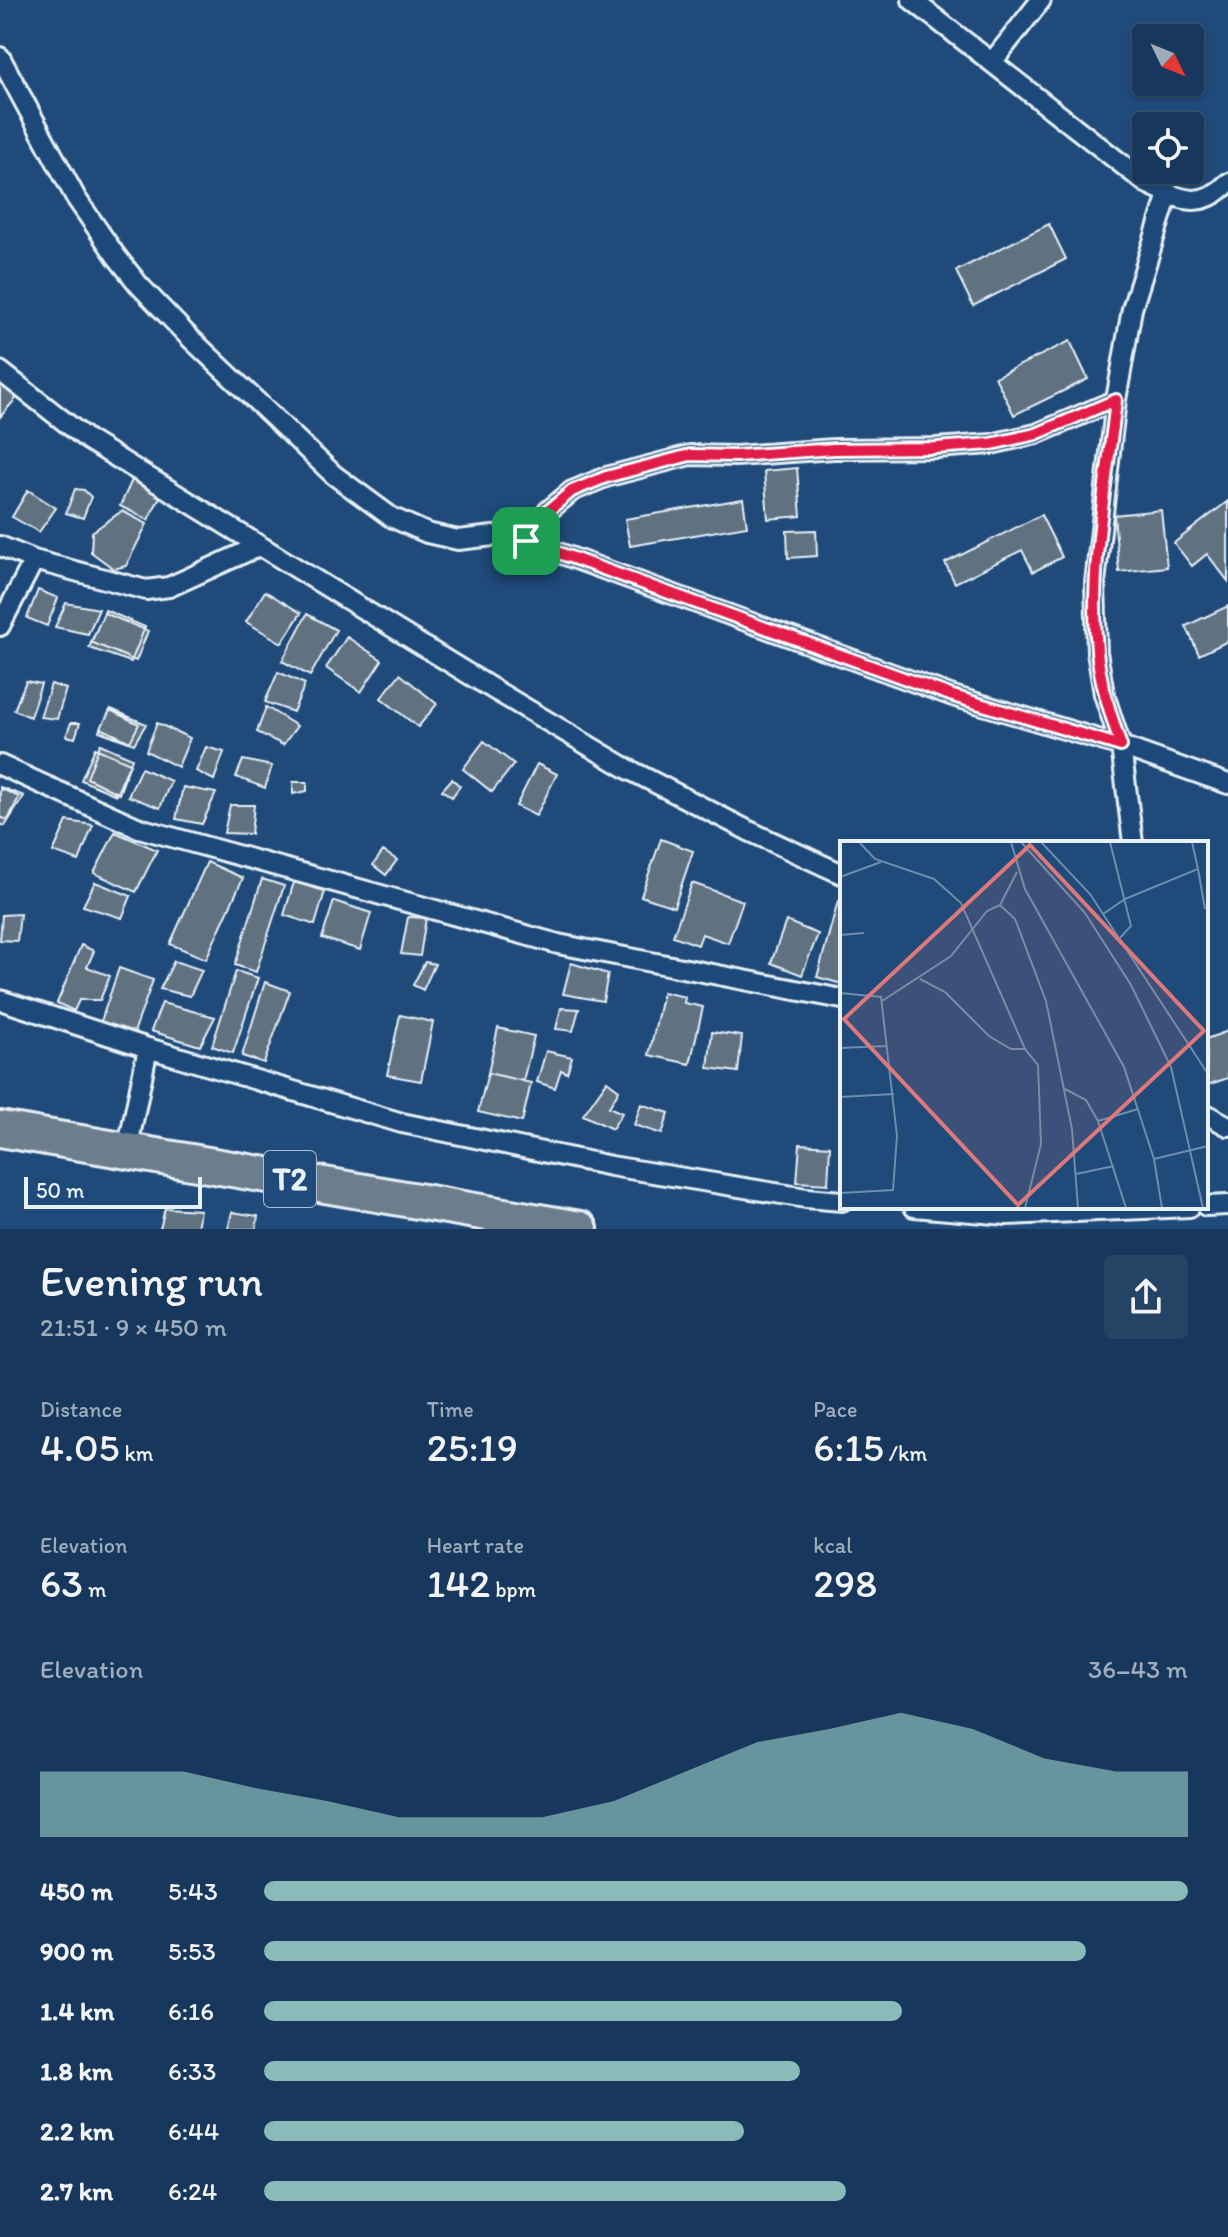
<!DOCTYPE html>
<meta charset="utf-8">
<style>
:root{--surface:#17385c;--page:#244365;--text:#f1f3f6;--muted:#9eacbb;--line:#365272;--accent:#8bbbb9}
body{margin:0;font-family:Itim,sans-serif;background:var(--page);color:var(--text);height:100vh;display:flex;flex-direction:column;font-size:30px;white-space:nowrap}
*{box-sizing:border-box;margin:0}
p{font-size:26px;color:var(--muted)}
.icon{flex:none;width:44px;height:44px;fill:none;stroke:currentColor;stroke-width:2;stroke-linecap:round;stroke-linejoin:round}
.map{position:relative;height:1229px;overflow:hidden}
.drawer{display:flex;flex-direction:column;background:var(--surface);flex:1}
.drawer>*{flex:none}
.needle{width:52px;rotate:133deg}
.tools{position:absolute;left:1132px;top:24px;display:grid;gap:16px}
.tools a{display:grid;place-items:center;width:72px;height:72px;border-radius:8px;background:var(--surface);box-shadow:0 2px 6px #0004,0 0 0 2px var(--line);font-size:40px}
.scale{position:absolute;left:24px;bottom:20px;width:178px;box-sizing:border-box;padding-left:8px;border:4px solid #e8f1f8;border-top:0;font-size:22px;line-height:28px;white-space:nowrap;color:#e8f1f8;-webkit-text-stroke:6px #1f4a7a;paint-order:stroke}
.pin{position:absolute;display:grid;place-items:center;width:68px;height:68px;color:#fff;margin:-34px;border-radius:16px;box-shadow:0 4px 12px #0006}
.round{display:grid;place-items:center;flex:none;width:84px;height:84px;border-radius:8px;background:var(--page)}
.headline{display:flex;align-items:center;justify-content:space-between;height:136px;padding:0 40px}
h1{font-size:44px;font-weight:600;line-height:60px}
.metrics{display:grid;grid-template-columns:repeat(3,1fr);gap:12px;height:136px;padding:8px 40px}
.metrics div{display:grid;align-content:center}
.metrics b{font-size:40px;font-weight:600}
.metrics small{font-size:22px;font-weight:400}
.metrics p{font-size:22px}
.chart{height:224px;padding:16px 40px}
.chart p{display:flex;justify-content:space-between}
.chart svg{width:100%;height:144px;margin-top:8px;fill:var(--accent);opacity:.7}
ul{padding:0 40px;list-style:none;font-size:26px}
li{display:grid;grid-template-columns:128px 96px 1fr;align-items:center;height:60px}
li i{height:20px;border-radius:10px;background:var(--accent)}
.map>svg:first-child{display:block}
.building{fill:#607180;stroke:#e8f1f8;stroke-width:2}
.lines{fill:none;stroke-linecap:round;stroke-linejoin:round}
.street-casing{stroke:#e8f1f8;stroke-width:24}
.highway-casing{stroke:#e8f1f8;stroke-width:40}
.street{stroke:#1f4a7a;stroke-width:18}
.highway{stroke:#6c7d8c;stroke-width:34}
.route-casing{stroke:#fff;stroke-width:16}
.route{stroke:#e11d48;stroke-width:10}
.labels{text-anchor:middle;dominant-baseline:central;stroke-width:6;stroke-linejoin:round;paint-order:stroke}
.shield{fill:#1f4a7a;stroke:#acbfd2;stroke-width:2}
.shield-label{font-size:32px;font-weight:bold;fill:#e8f1f8}
.inset-road{fill:none;stroke:#6f8dac;stroke-width:2}
.view{fill:#dd787b;fill-opacity:0.15;stroke:#dd787b;stroke-width:4}
.inset-edge{fill:none;stroke:#e8f1f8;stroke-width:4}
</style>
<div class="map">
<svg width="1228" height="1229" viewBox="0 0 1228 1229">
<rect width="100%" height="100%" fill="#1f4a7a"/>
<filter id="ink" filterUnits="userSpaceOnUse"><feTurbulence type="fractalNoise" baseFrequency=".0125" numOctaves="2"/><feDisplacementMap in="SourceGraphic" scale="16" xChannelSelector="R" yChannelSelector="G"/><feConvolveMatrix kernelMatrix="1 2 1 2 8 2 1 2 1" color-interpolation-filters="sRGB"/></filter>
<g filter="url(#ink)">
<!-- building -->
<path class="building" d="M1049 224 1066 259 973 306 956 271Z
M1070 341 1088 379 1014 415 995 377Z
M0 378 20 394 0 417Z
M797 468 801 516 768 519 764 471Z
M132 480 160 497 148 520 120 506Z
M75 489 84 490 91 497 83 518 66 513Z
M28 490 56 508 39 532 12 517Z
M743 499 747 526 630 546 625 519Z
M1228 501V581L1207 554 1192 566 1174 543Z
M1161 510 1167 567 1119 572 1114 515Z
M122 511 147 524 126 566 114 569 91 552 92 532Z
M1041 515 1062 557 1033 572 1022 550 955 583 945 563Z
M816 530 817 556 788 558 787 531Z
M38 590 58 598 47 626 27 618Z
M265 591 301 613 282 643 246 622Z
M66 603 99 609 88 634 55 627Z
M1228 606V641L1199 655 1186 626Z
M105 610 145 627 131 662 89 648Z
M104 613 148 631 136 661 91 642Z
M307 614 336 630 310 676 282 661Z
M347 637 382 660 361 692 326 668Z
M278 672 305 684 293 712 265 702Z
M400 674 437 704 418 727 381 698Z
M26 681 41 684 30 717 14 710Z
M51 684 66 689 57 719 40 717Z
M266 707 297 726 283 745 257 732Z
M111 709 146 724 134 744 99 731Z
M110 710 139 724 130 742 101 728Z
M71 723H80L75 738 66 736Z
M157 723 190 738 178 767 146 751Z
M484 741 514 764 492 792 463 769Z
M100 744 132 758 119 794 87 778Z
M206 747 224 752 214 780 196 771Z
M95 748 130 763 116 795 81 780Z
M243 760 272 766 265 788 236 777Z
M537 764 557 774 536 816 516 806Z
M141 768 171 781 160 808 128 796Z
M452 779 460 786 452 797 442 790Z
M293 782H307V791L293 794Z
M0 787 24 796 5 826 0 824Z
M183 787 216 793 202 824 176 819Z
M0 788 19 797 8 820 0 817Z
M230 805H254L251 834 224 833Z
M67 821 93 825 79 861 53 852Z
M115 832 157 850 136 892 94 873Z
M661 839 693 851 674 907 641 896Z
M383 851 397 860 386 875 373 865Z
M207 862 243 878 206 959 170 944Z
M262 879 284 886 256 972 235 965Z
M95 882 131 896 122 918 83 906Z
M294 882 325 891 315 925 284 915Z
M692 883 743 901 728 943 702 934 698 945 673 936Z
M334 901 371 913 360 950 322 938Z
M838 901 842 902V984L817 977Z
M20 914 17 941 0 940 2 915Z
M408 917 426 918 420 956 401 954Z
M786 921 818 934 802 975 771 963Z
M81 945 94 951 87 967 110 976 100 1000H79L74 1011 57 1003Z
M174 961 202 970 190 996 160 989Z
M425 962 435 964 423 990 413 985Z
M571 963 608 974 603 1001 563 994Z
M119 968 153 980 133 1035 100 1024Z
M236 971 258 978 233 1053 212 1046Z
M265 982 290 991 264 1063 242 1056Z
M663 992 685 997 684 1003 703 1007 690 1064 649 1055Z
M162 1003 215 1017 200 1046 151 1031Z
M561 1008 579 1009 573 1031 556 1029Z
M400 1015 433 1022 421 1081 387 1075Z
M498 1028 534 1036 523 1081 488 1073Z
M1228 1031V1078L1207 1085 1206 1039Z
M712 1032 742 1036 738 1072 708 1068Z
M546 1051 572 1057 567 1073 561 1070 555 1088 537 1082Z
M488 1073 531 1083 522 1122 478 1112Z
M607 1081 619 1090 609 1107 622 1113 612 1129 583 1115Z
M641 1104 669 1113 662 1134 634 1125Z
M800 1144 830 1146 828 1184 797 1182Z
M165 1208 200 1210 197 1229H160Z
M232 1212 258 1216 256 1229H228Z"/>
<g class="lines">
<!-- street casing -->
<g class="street-casing">
<path id="street" d="M912 0 1146 183C1178 198 1199 212 1228 183
M0 57 76 198 116 256 139 285 188 336 334 475 391 517 427 533 458 540 502 535 526 541 953 696 1121 746 1228 784
M993 61 1041 0
M0 371 88 440 493 689 628 769 749 831 842 874
M526 541 548 511 572 491 606 477 690 455 736 456 834 449 936 448 991 444 1036 434 1116 400
M0 546 34 560
M0 626 34 560 146 590 169 587 259 546
M0 765 139 828 558 944 842 999
M1133 843 1121 746 1104 694 1097 652 1095 583 1116 400 1132 309 1168 194
M0 1000 148 1048 402 1123 611 1166 806 1198 842 1201
M1206 1114 1228 1126
M127 1151 148 1048
M1206 1206 1228 1205
M914 1207 1007 1215 1190 1207"/>
</g>
<!-- highway casing -->
<g class="highway-casing">
<path id="highway" d="M0 1129 580 1229"/>
</g>
<!-- street -->
<use href="#street" class="street"/>
<!-- highway -->
<use href="#highway" class="highway"/>
</g>
</g>
<g class="lines" filter="url(#ink)">
<!-- route casing -->
<g class="route-casing">
<path id="route" d="M1116 400C1107 482 1089 567 1097 651 1100 683 1111 715 1121 746L953 696 526 541 548 511 572 491 606 477 690 455 736 456 834 449 936 448 991 444 1036 434Z"/>
</g>
<!-- route -->
<use href="#route" class="route"/>
</g>
<g class="labels">
<!-- shield labels -->
<rect class="shield" x="264" y="1151" width="52" height="56" rx="6"/>
<g class="shield-label">
<text x="290" y="1179">T2</text>
</g>
</g>
<!-- overview -->
<g transform="translate(840 841)">
<rect width="368" height="368" fill="#1f4a7a"/>
<path class="inset-road" d="M19 1 35 18 94 38 121 62 185 208 198 224 201 303 185 367M171 1 185 48 284 226 314 318 322 367M181 1 245 72 291 144 331 226 363 367M201 1 250 53 368 233M270 1 291 85 279 98M358 28 365 68M0 36 41 21M160 64 177 31M368 66V94M263 73 285 58 358 28 352 1M0 94 24 92M80 138 105 151 149 195 171 208H185M0 152 41 156 57 295 53 349 0 352M42 160 111 115 147 70 160 64 175 78 206 160 232 288 238 367M0 207 46 205M225 248 246 259 258 280 298 268M0 256 54 253M258 280 286 367M314 318 368 305M236 333 274 325"/>
<path class="view" d="M190 4 364 190 178 364 4 178Z"/>
<rect width="368" height="368" class="inset-edge"/>
</g>
</svg>
<div class="tools">
<a><svg class="needle" viewBox="-14 -14 28 28"><path d="M0-13l5 13h-10z" fill="#e53935"/><path d="M0 13l5-13h-10z" fill="#9eacbb"/></svg></a>
<a><svg class="icon" aria-label="locate" viewBox="0 0 24 24"><circle cx="12" cy="12" r="6"/><path d="M12 2v4M12 18v4M2 12h4M18 12h4"/></svg></a>
</div>
<div class="scale">50 m</div>
<div class="pin" style="left:526px;top:541px;background:#1e9e55"><svg class="icon" aria-label="arrive" viewBox="0 0 24 24"><path d="M6 21V4h12l-3 4 3 4H6"/></svg></div>
</div>
<section class="drawer">
<div class="headline"><div><h1>Evening run</h1><p>21:51 · 9 × 450 m</p></div><a class="round"><svg class="icon" aria-label="share" viewBox="0 0 24 24"><path d="M12 15V3M7 8l5-5 5 5M5 13v7h14v-7"/></svg></a></div>
<div class="metrics">
<div><p>Distance</p><b>4.05<small> km</small></b></div>
<div><p>Time</p><b>25:19</b></div>
<div><p>Pace</p><b>6:15<small> /km</small></b></div>
</div>
<div class="metrics">
<div><p>Elevation</p><b>63<small> m</small></b></div>
<div><p>Heart rate</p><b>142<small> bpm</small></b></div>
<div><p>kcal</p><b>298</b></div>
</div>
<div class="chart"><p><span>Elevation</span>36–43 m</p>
<svg viewBox="0 0 160 44" preserveAspectRatio="none"><path d="M0 44V24L10 24L20 24L30 29L40 33L50 38L60 38L70 38L80 33L90 24L100 15L110 11L120 6L130 11L140 20L150 24L160 24V44z"/></svg>
</div>
<ul>
<li><b>450 m</b>5:43<i style="width:100%"></i></li>
<li><b>900 m</b>5:53<i style="width:89%"></i></li>
<li><b>1.4 km</b>6:16<i style="width:69%"></i></li>
<li><b>1.8 km</b>6:33<i style="width:58%"></i></li>
<li><b>2.2 km</b>6:44<i style="width:52%"></i></li>
<li><b>2.7 km</b>6:24<i style="width:63%"></i></li>
</ul>
</section>
